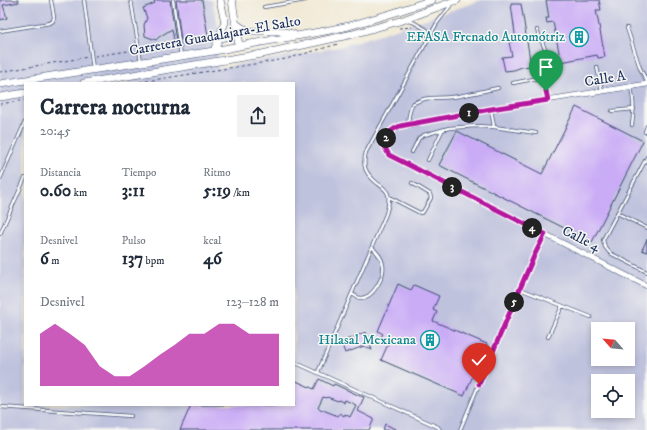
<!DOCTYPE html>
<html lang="es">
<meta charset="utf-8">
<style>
:root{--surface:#fff;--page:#f2f2f3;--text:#1f2937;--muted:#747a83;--accent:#b5179e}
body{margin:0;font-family:"IM FELL DW Pica",serif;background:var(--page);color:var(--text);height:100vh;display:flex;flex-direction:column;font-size:15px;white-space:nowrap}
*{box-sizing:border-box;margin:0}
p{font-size:13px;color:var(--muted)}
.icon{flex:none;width:22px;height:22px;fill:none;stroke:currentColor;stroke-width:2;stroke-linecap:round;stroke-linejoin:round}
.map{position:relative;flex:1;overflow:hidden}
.drawer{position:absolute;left:24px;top:82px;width:271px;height:324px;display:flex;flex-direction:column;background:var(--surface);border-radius:0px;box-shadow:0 2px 6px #0003}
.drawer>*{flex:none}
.needle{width:26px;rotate:297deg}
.tools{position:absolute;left:591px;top:322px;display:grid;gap:8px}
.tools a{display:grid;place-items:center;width:44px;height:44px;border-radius:0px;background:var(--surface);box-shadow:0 2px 6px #0003;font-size:20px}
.pin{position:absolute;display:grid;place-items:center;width:34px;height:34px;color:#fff;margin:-41px -17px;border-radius:50% 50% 50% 0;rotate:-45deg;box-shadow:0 0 4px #0007}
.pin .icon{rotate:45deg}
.km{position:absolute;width:20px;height:20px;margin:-10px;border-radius:50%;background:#222;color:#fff;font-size:11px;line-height:20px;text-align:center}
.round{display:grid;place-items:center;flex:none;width:42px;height:42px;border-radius:0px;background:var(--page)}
.summary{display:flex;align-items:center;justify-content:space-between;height:68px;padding:0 16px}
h1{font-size:22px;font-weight:700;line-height:30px}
.stats{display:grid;grid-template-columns:repeat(3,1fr);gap:6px;height:68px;padding:4px 16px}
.stats div{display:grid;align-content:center}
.stats b{font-size:17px;font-weight:700}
.stats small{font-size:11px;font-weight:400}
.stats p{font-size:11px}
.chart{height:112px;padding:8px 16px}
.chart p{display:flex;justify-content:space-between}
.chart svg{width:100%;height:72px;margin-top:4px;fill:var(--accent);opacity:.7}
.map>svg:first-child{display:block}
.industrial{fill:#bfc2dd;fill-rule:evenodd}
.building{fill:#c9abf6;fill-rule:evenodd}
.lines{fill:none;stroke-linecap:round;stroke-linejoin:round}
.lane-casing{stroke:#3b4b70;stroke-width:4}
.street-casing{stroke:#3b4b70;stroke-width:6}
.secondary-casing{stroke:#3b4b70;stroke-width:8}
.path{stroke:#3b4b70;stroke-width:1;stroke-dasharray:3 3;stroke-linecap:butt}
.lane{stroke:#fff;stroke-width:2.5}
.street{stroke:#fff;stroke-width:5}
.secondary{stroke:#fff;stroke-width:7}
.route-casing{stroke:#fff;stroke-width:8}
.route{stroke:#b5179e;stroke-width:5}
.labels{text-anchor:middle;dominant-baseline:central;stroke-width:3;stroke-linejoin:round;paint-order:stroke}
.street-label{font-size:14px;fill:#1b2f5e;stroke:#f6f6f2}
.culture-label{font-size:14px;fill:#0d838f;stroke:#f6f6f2;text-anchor:end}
</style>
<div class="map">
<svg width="647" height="430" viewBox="0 0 647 430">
<rect width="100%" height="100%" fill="#f6f6f2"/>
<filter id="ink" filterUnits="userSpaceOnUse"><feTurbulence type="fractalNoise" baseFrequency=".025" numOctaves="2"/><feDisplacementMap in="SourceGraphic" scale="8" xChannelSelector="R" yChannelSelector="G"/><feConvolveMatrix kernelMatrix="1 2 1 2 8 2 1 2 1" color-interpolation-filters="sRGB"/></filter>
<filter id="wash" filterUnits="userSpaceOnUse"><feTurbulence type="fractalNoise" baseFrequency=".012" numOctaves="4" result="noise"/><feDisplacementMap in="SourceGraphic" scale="16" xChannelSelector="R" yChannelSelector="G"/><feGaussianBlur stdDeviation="0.9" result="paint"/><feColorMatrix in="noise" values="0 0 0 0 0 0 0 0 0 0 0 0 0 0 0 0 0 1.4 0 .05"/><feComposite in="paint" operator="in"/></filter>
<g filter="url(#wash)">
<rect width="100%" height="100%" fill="#f1e9d4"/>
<!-- industrial -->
<path class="industrial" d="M0 0H212L218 26V68L340 47 402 27 482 0H647V430H0ZM25 83H294V405H25ZM598 329H628V359H598ZM598 381H628V411H598Z"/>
<g id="blocks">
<!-- building -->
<path class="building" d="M0 0H18L19 2 3 5 7 18 0 20Z
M158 0H170L176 41H174L172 29 159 37 156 40 145 36 144 25 147 18 143 8 155 3 154 1Z
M176 0H202L208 36 181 40Z
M546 0H599L601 10H596L605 57 598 58 597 55 561 62 553 22 547 23 546 18H549Z
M511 4H521L531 66 522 67 514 70 505 71 502 57 512 56 509 42 516 41Z
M576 107 643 141 592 242 439 165 457 131 542 174Z
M647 239V252L642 250Z
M398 284 411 290 414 285 439 296 433 310 437 312 433 321 487 344 464 396 381 360 389 342 381 337 383 334 378 331Z
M366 332 372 350 364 346 345 353 341 342Z
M319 379 333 386 334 384 360 396H361L364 397 358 411 374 419 369 430H180L191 405H294V380L314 389ZM323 397 326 398 327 397 338 401 339 400 344 403 345 400 356 405 350 417 345 414 344 416 340 413 338 416 318 408Z
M385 424 397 430H383Z"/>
</g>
</g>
<g filter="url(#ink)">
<use href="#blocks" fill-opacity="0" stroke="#3b4b70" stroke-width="1"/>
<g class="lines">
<!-- lane casing -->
<g class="lane-casing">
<path id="lane" d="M84 0 93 69
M131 0 141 62
M173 0 181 56
M264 7 306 0
M407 21 413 22 427 30 429 38
M627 28 640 68 647 82
M537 30C541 41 551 58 549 69 548 73 546 75 544 77
M0 31 50 23 53 21 54 17 51 0
M597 67 602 91
M513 83 544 77 546 91 548 100
M631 87C634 103 634 110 632 125
M612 111 634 109
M408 124 409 115 412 104C428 95 436 99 452 97 467 95 483 91 498 88
M494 127 536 133
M645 132 647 126
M412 152 419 138 424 135 449 128 476 126 494 127 491 109
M647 157 603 240 605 247 610 253 647 272
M428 160 442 131
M0 179 25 122
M389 197 420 213 423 212 431 198 430 194 412 183
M617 213 647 228
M0 234 25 178
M544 235 534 256 520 289 591 317
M352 294C354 295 358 298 360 298 373 299 385 276 383 265 382 257 377 253 372 247
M548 337 562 306
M294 362 438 427 440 430
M318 372 386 214C388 207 390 201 388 194 386 189 381 186 377 183 365 173 362 166 366 152L437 23 451 5
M0 407 131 416
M460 430 496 343 520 289"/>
</g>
<!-- street casing -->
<g class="street-casing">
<path id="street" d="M647 84 491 109 400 126C387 131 380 142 389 155L647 286"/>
</g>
<!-- secondary casing -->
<g class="secondary-casing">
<path id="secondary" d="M232 0 239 46
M235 23 242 28 250 31H279L293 34
M219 38 237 35
M214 51 225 22 220 0
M84 83 262 54 353 34 403 20 457 0
M0 84 214 51 239 46 325 31 349 26 393 13 432 0
M0 97 25 93"/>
</g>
<!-- path -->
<path class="path" d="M399 28 412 27
M184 43 210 40
M144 49 175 45
M95 56 135 50
M0 72 88 57
M134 83 286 59 338 44
M0 104 25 100"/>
<!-- lane -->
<use href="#lane" class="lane"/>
<!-- street -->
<use href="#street" class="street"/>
<!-- secondary -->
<use href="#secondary" class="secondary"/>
</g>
</g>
<g class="lines" filter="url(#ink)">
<!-- route casing -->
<g class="route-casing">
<path id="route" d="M479 384 534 256 545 234 389 155C380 142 387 131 400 126L491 109 548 100 546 91"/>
</g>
<!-- route -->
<use href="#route" class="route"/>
</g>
<!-- icons -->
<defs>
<g id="building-ring" transform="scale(1)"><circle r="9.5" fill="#f6f6f2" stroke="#0f9aa8" stroke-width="1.5"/><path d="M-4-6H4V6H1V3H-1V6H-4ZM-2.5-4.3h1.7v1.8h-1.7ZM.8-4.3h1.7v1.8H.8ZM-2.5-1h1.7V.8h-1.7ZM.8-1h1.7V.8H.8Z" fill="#0f9aa8"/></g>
</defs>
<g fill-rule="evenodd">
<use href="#building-ring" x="579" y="37"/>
<use href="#building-ring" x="430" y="340"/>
</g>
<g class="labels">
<!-- street labels -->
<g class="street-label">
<text transform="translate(215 36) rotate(-10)">Carretera Guadalajara-El Salto</text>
<text transform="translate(605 79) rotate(-9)">Calle A</text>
<text transform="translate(581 239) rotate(27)">Calle 4</text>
</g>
<!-- culture labels -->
<g class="culture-label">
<text x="565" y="37">EFASA Frenado Automótriz</text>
<text x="416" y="340">Hilasal Mexicana</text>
</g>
</g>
</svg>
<div class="tools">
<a><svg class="needle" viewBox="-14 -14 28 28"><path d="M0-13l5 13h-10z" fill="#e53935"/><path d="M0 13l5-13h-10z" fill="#747a83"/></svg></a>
<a><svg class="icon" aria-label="locate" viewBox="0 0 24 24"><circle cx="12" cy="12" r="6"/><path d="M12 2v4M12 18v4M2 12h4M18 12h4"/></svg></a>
</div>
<div class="pin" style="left:546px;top:91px;background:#1e9e55"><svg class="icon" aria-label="arrive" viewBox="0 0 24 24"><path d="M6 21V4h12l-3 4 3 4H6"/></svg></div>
<div class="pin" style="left:479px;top:384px;background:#d93025"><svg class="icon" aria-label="check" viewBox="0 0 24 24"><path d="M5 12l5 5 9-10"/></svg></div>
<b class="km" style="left:469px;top:113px">1</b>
<b class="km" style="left:386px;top:138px">2</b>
<b class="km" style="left:452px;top:187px">3</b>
<b class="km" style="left:532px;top:228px">4</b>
<b class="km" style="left:514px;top:302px">5</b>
<section class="drawer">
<div class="summary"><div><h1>Carrera nocturna</h1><p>20:45</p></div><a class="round"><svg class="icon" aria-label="share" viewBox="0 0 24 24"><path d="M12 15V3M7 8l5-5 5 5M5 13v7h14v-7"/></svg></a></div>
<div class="stats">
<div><p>Distancia</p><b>0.60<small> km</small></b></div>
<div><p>Tiempo</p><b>3:11</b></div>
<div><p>Ritmo</p><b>5:19<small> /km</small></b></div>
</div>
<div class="stats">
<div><p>Desnivel</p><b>6<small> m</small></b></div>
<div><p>Pulso</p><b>137<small> bpm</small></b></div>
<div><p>kcal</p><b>46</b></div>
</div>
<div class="chart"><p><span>Desnivel</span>123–128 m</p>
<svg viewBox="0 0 160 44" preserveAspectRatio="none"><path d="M0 44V12L10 6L20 12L30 19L40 32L50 38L60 38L70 32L80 25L90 19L100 12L110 12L120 6L130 6L140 12L150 12L160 12V44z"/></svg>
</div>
</section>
</div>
